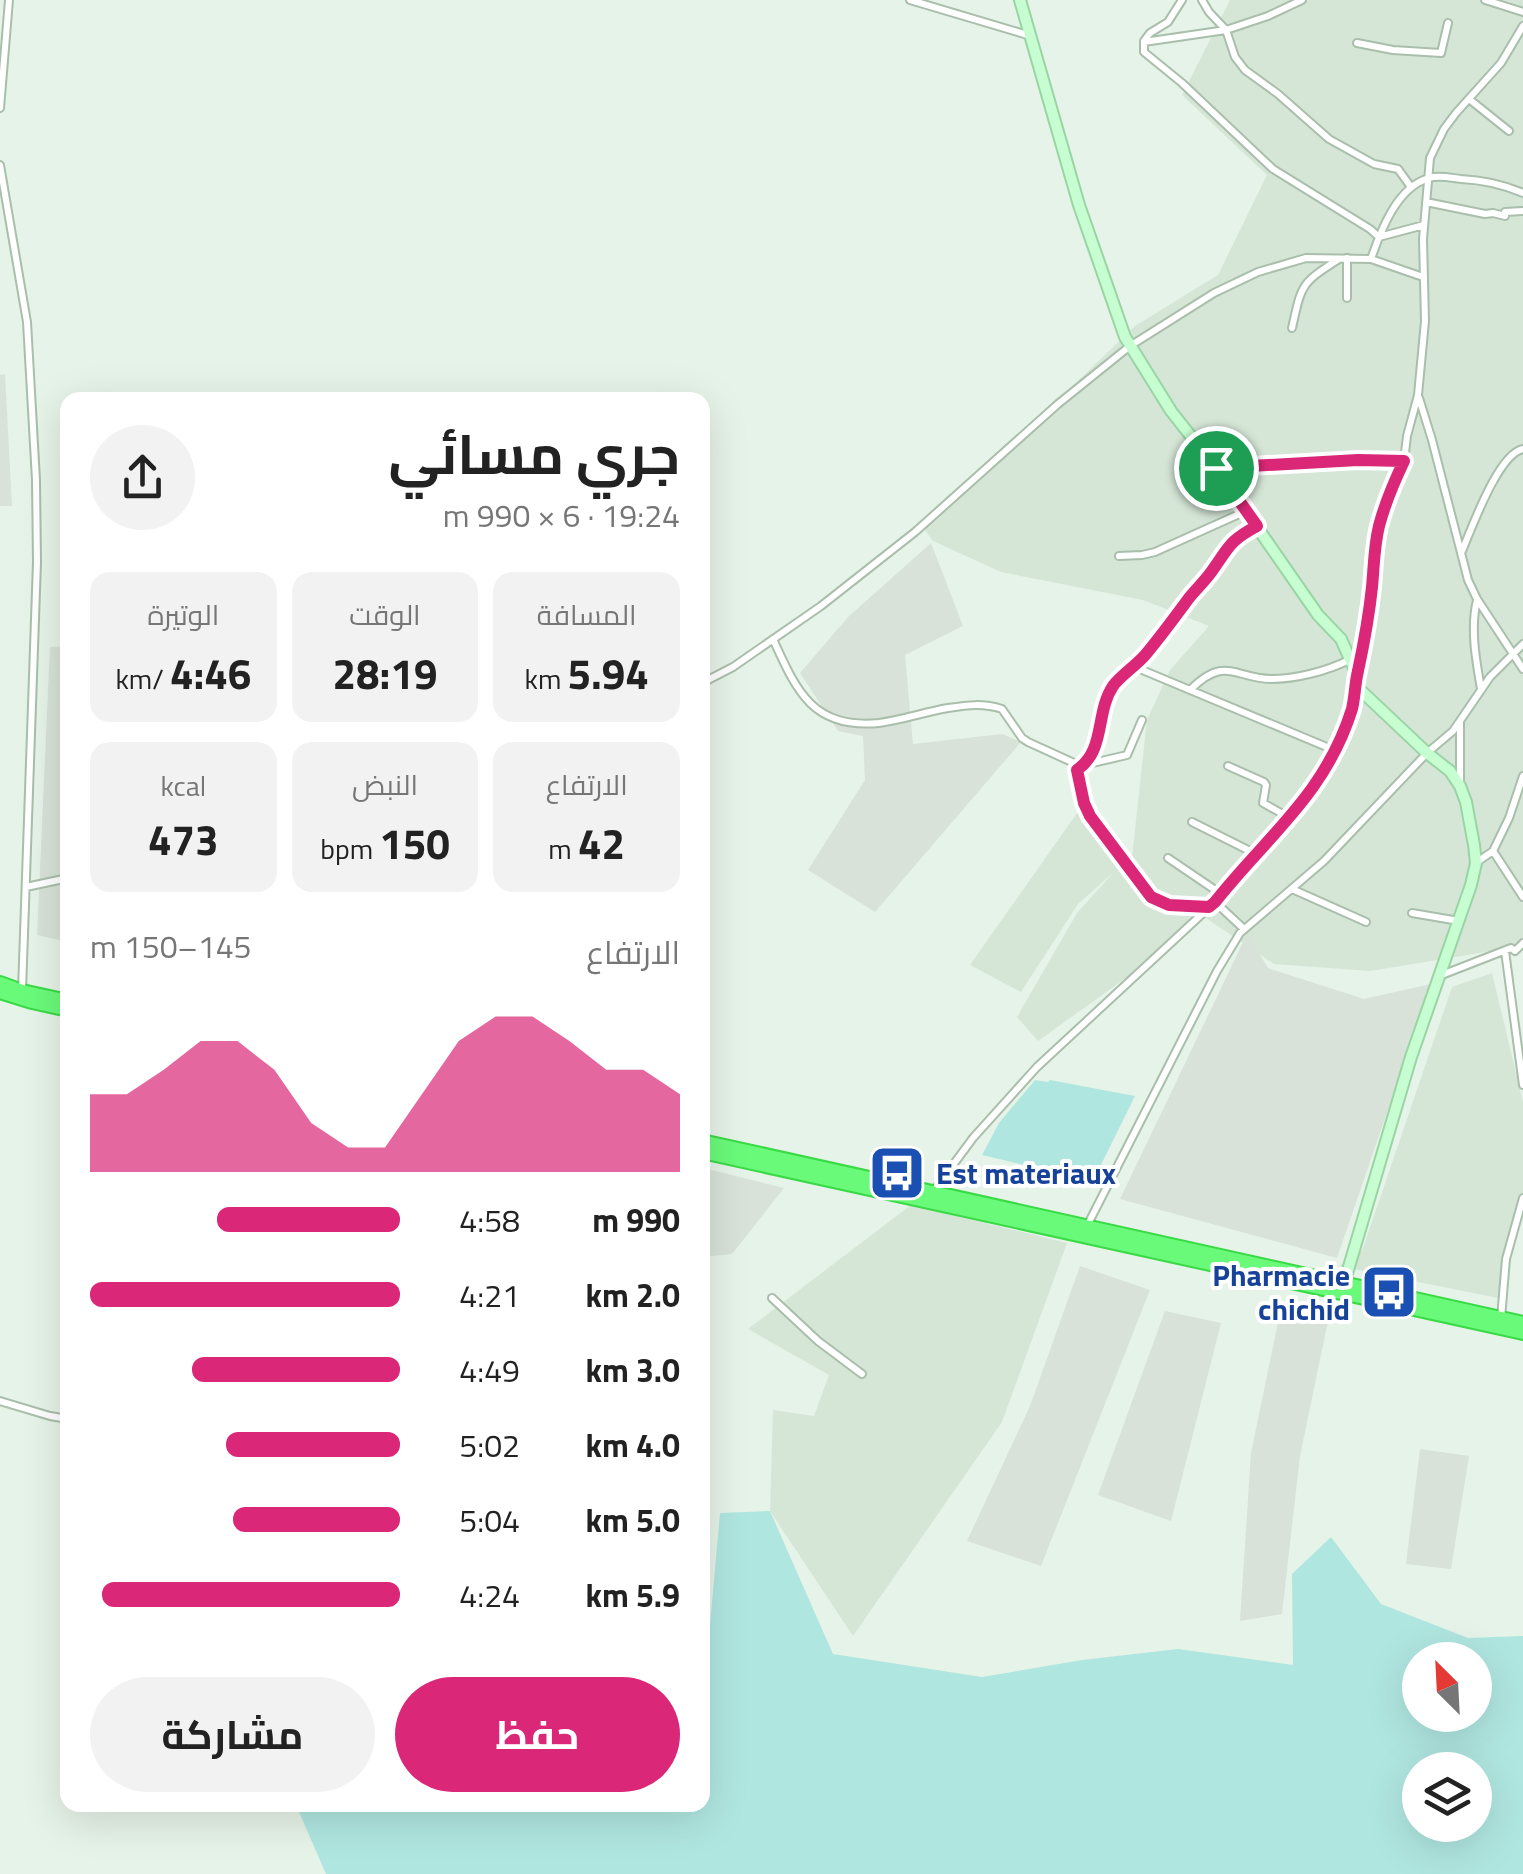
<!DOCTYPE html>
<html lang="ar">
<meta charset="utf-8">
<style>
:root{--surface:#fff;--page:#f2f2f2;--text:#222;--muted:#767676;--accent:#db2777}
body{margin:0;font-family:"Titillium Web",Cairo,sans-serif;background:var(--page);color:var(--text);direction:rtl;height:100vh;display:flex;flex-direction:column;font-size:38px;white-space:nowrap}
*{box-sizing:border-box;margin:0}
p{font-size:32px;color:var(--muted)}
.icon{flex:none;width:55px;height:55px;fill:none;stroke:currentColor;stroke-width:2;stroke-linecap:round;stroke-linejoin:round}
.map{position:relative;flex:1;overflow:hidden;direction:ltr}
.drawer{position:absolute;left:60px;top:392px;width:650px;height:1420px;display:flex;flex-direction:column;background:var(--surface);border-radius:20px;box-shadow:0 10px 40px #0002;direction:rtl}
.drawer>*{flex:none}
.needle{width:65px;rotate:336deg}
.fabs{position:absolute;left:1402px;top:1642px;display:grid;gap:20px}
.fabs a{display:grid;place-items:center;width:90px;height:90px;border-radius:50%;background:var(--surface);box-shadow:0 10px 40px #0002;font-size:50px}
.pin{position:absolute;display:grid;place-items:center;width:85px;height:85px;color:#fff;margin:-42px;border:5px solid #fff;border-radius:50%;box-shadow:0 2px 10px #0007}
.round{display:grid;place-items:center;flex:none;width:105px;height:105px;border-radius:52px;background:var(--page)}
.head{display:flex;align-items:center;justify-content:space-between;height:170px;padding:0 30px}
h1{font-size:55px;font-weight:700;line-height:75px}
.metrics{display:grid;grid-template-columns:repeat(3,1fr);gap:15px;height:170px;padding:10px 30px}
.metrics div{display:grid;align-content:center;border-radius:20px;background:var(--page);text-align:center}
.metrics b{font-size:42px;font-weight:700}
.metrics small{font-size:28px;font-weight:400}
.metrics p{font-size:28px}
.chart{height:280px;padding:20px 30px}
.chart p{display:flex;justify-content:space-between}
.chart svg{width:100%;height:180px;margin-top:10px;fill:var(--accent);opacity:.7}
.action{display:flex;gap:20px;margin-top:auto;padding:20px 30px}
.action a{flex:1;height:115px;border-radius:60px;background:var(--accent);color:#fff;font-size:40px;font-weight:700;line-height:115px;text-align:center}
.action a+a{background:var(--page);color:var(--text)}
ul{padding:0 30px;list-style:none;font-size:32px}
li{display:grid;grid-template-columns:160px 120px 1fr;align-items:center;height:75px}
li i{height:25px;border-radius:12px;background:var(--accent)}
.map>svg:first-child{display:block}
.residential{fill:#d5e6d7}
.industrial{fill:#d8e2d8}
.green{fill:#b0e6e0;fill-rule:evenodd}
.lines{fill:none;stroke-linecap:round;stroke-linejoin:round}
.street-casing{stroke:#a9beab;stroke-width:10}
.secondary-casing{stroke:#9ad4a4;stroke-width:14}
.highway-casing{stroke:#3ad946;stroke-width:16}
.street{stroke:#fff;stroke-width:6}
.secondary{stroke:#c6fdd1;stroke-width:10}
.highway{stroke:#6afa7a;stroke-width:12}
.route-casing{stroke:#fff;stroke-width:20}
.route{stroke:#db2777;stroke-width:12}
.labels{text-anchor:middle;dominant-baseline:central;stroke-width:8;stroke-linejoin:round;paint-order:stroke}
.transit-label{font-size:30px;font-weight:bold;fill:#164399;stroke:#fff;text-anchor:start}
</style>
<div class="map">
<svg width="1523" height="1874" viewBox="0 0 1523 1874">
<rect width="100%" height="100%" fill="#e6f3e8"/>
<!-- residential -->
<path class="residential" d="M1230 0H1523V939L1516 947 1370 971 1274 964 1188 906 1170 907 1131 866 1147 720 1170 670 1209 626 1143 600 1001 572 933 541 924 529 1135 326 1218 275 1267 175 1182 95Z
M1084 803 1125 862 1153 910 1187 908 1196 915 1130 975 1038 1041 1017 1017 1077 913 1114 872 1078 904 1021 992 970 965Z
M1492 973 1523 1102V1196L1503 1299 1339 1266 1362 1251 1452 987Z
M911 1205 1067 1243 1002 1422 853 1636 770 1511 773 1410 814 1416 829 1375 748 1329Z"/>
<!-- industrial -->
<path class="industrial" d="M5 374 12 506H0V375Z
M931 543 963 626 905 655 913 744 1002 734 1021 742 875 912 808 870 865 780 863 736 838 731 800 673 848 617Z
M67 646V942L37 935 50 647Z
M1247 934 1268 968 1364 999 1431 984 1337 1258 1120 1199Z
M703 1168 784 1188 732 1254 703 1257Z
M1080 1266 1150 1290 1041 1566 967 1541 1030 1406Z
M1281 1308 1328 1321 1300 1456 1282 1614 1240 1621 1251 1453Z
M1165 1311 1221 1323 1171 1521 1098 1495Z
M1420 1449 1469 1456 1451 1569 1406 1564Z"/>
<!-- green -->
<path class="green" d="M1035 1080 1048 1082 1050 1080 1135 1096 1093 1181 982 1155 999 1123Z
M770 1511 833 1654 982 1677 1082 1660 1178 1649 1293 1665 1292 1574 1331 1537 1381 1604 1468 1638 1523 1636V1874H326L296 1805H702L703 1642 709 1636 720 1513ZM1420 1660H1475V1715H1420ZM1420 1770H1475V1825H1420Z"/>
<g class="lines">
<!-- street casing -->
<g class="street-casing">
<path id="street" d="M910 0 1031 36
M1202 0 1209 12 1226 30 1235 57 1245 70 1278 94 1329 139 1374 164 1398 169 1411 187
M1485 0 1523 12
M1144 41 1150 33 1168 22 1182 0
M1144 42V52L1182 83 1273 169 1370 229 1379 237 1424 225
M1144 42 1226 30 1268 16 1302 0
M1357 43 1393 50 1441 53 1448 23
M1469 99 1509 131
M0 108 9 0
M0 165 27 322 36 480 37 562 22 991
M1426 202 1485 214 1493 213 1505 216V212L1523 211
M1371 259C1381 230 1397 187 1429 178 1439 175 1451 178 1461 179 1484 180 1502 184 1523 193
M1347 298V258
M1292 328C1302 284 1300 284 1339 259
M1419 398 1432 440 1468 580 1477 599 1523 669
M1216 468 1294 462 1404 461
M1462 551C1472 528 1498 454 1523 449
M1119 556 1142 555 1155 552 1246 511
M1477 600C1470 628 1476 661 1481 689
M773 639C797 692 813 729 879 723 902 720 925 712 948 708 968 705 983 703 1002 709L1022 738 1028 742 1074 763 1087 811 1151 897 1169 905 1208 907
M1135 667 1190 690C1225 655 1234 678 1271 679 1296 679 1327 671 1349 660
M1357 675 1367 635 1374 553 1379 525 1390 490 1404 461 1407 436 1418 395 1425 321 1423 239 1430 158 1444 129 1456 113 1501 63 1523 26
M702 683 733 667 821 606 915 532 1058 404 1130 346 1214 293 1258 272 1306 258 1371 259 1423 277
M1190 690 1334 750
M1460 722V785
M1084 765 1127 755 1142 720
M1228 766 1264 782 1266 785 1263 803 1290 818
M1077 770 1083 766 1094 751 1108 695 1116 682 1135 667 1166 630 1215 568 1224 551 1240 535 1257 526
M1192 822 1258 855
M1493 851 1523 897
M1168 858 1221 894
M1477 862 1493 851 1509 818 1523 776
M26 887 68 878
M1292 889 1366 922
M1215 902 1244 929
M1412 913 1459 921
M1505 951 1523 1085
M1439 976 1511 948 1515 951 1523 943
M933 1192 973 1138 1037 1067 1215 902 1290 818 1331 758 1353 705 1356 688
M1087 1226 1217 971 1240 933 1324 861 1427 753 1453 731 1490 677 1523 644
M772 1298 818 1341 862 1374
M1501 1318 1506 1259 1523 1198
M0 1401 50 1416 68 1419"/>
</g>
<!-- secondary casing -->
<g class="secondary-casing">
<path id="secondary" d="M1020 0 1079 205 1125 337 1171 411 1216 468 1318 615 1341 639 1357 675 1356 686 1427 753 1450 771 1460 786 1466 802 1474 845 1476 863 1471 885 1411 1057 1343 1287"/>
</g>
<!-- highway casing -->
<g class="highway-casing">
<path id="highway" d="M0 983 22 991 68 1001
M0 992 32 1002 68 1010
M702 1141 1523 1323
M702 1152 1523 1333"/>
</g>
<!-- street -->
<use href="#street" class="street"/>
<!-- secondary -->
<use href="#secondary" class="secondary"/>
<!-- highway -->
<use href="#highway" class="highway"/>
</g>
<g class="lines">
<!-- route casing -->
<g class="route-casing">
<path id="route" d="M1358 460 1404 461C1394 482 1385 503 1379 526 1374 546 1374 566 1372 587 1369 616 1364 643 1358 671 1355 683 1355 696 1352 709 1325 795 1267 836 1215 902L1209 907 1169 905 1151 897 1090 816 1084 803 1077 770C1106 750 1095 713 1113 686 1120 676 1137 665 1146 654 1161 636 1175 617 1189 598 1197 588 1207 579 1214 568 1230 545 1231 540 1257 526L1216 468Z"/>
</g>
<!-- route -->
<use href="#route" class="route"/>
</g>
<!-- icons -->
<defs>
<g id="bus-square" transform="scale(2.875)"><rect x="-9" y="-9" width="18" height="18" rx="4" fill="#1a4fb4" stroke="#fff"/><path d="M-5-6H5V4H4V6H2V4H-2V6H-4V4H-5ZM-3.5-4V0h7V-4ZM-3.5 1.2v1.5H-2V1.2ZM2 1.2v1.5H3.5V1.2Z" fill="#fff"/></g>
</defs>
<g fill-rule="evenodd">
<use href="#bus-square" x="897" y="1173"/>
<use href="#bus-square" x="1389" y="1292"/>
</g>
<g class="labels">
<!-- transit labels -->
<g class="transit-label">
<text x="936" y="1173">Est materiaux</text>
<text x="1350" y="1275" text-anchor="end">Pharmacie<tspan x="1350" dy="34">chichid</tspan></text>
</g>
</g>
</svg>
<div class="fabs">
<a><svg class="needle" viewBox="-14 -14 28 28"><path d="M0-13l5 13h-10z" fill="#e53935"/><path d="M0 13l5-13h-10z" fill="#767676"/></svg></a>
<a><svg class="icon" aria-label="layers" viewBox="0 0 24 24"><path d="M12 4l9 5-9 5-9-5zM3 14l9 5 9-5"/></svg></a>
</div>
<div class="pin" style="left:1216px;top:468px;background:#1e9e55"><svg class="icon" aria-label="arrive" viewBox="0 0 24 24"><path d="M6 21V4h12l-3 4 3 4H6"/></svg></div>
<section class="drawer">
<div class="head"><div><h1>جري مسائي</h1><p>19:24 · 6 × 990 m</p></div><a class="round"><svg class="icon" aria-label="share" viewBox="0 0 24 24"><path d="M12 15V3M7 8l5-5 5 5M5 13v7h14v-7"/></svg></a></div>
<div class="metrics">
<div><p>المسافة</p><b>5.94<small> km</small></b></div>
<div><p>الوقت</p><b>28:19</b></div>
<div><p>الوتيرة</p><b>4:46<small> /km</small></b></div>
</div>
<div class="metrics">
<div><p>الارتفاع</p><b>42<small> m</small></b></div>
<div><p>النبض</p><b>150<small> bpm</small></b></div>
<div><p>kcal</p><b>473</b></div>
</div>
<div class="chart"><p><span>الارتفاع</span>145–150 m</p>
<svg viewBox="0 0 160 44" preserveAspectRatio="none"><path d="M0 44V25L10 25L20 19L30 12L40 12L50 19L60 32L70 38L80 38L90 25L100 12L110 6L120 6L130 12L140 19L150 19L160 25V44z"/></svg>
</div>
<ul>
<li><b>990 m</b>4:58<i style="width:59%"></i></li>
<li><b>2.0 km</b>4:21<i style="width:100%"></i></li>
<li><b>3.0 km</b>4:49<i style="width:67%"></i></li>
<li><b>4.0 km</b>5:02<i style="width:56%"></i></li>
<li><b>5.0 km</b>5:04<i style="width:54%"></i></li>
<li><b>5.9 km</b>4:24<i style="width:96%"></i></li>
</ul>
<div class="action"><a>حفظ</a><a>مشاركة</a></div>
</section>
</div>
